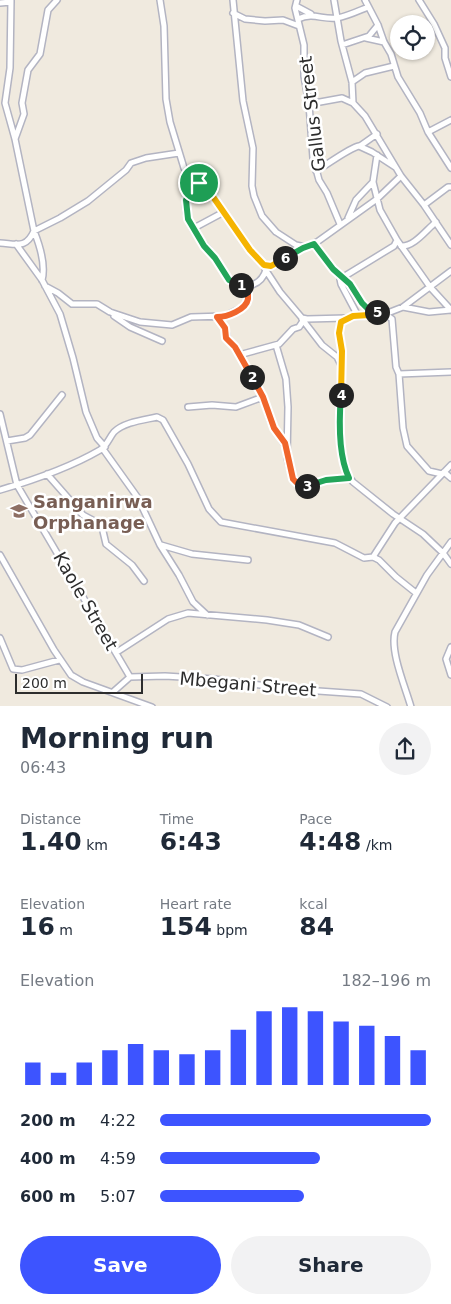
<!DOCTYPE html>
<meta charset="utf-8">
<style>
:root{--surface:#fff;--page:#f2f2f3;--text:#1f2937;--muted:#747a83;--accent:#3d54ff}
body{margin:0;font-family:"DejaVu Sans",sans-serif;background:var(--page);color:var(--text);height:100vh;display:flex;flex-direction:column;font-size:19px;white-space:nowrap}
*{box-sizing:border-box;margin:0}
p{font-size:16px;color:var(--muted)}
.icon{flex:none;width:28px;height:28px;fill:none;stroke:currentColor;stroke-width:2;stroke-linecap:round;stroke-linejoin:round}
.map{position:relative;height:706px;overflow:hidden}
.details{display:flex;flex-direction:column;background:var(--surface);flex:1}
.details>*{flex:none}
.buttons{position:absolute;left:390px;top:15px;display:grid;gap:10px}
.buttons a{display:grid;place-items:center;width:45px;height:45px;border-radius:50%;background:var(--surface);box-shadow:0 1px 4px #0004;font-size:25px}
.scale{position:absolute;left:15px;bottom:12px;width:128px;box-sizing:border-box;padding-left:5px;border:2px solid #2d2d2d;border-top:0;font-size:14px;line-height:18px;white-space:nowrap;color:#2d2d2d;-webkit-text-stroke:4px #fff;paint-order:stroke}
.pin{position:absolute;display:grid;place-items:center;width:42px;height:42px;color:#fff;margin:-21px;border:2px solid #fff;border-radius:50%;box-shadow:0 1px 5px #0007}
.km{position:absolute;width:25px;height:25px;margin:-12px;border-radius:50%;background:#222;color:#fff;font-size:14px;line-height:25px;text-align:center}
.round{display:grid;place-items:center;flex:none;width:52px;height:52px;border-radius:26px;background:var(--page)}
.headline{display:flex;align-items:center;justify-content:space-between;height:85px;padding:0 20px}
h1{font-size:28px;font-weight:600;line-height:38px}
.figures{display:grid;grid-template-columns:repeat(3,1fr);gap:8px;height:85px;padding:5px 20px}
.figures div{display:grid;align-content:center}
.figures b{font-size:25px;font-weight:600}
.figures small{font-size:14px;font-weight:400}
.figures p{font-size:14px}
.chart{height:140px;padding:10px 20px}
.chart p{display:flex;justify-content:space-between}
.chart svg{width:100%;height:90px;margin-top:5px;stroke:var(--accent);stroke-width:6}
.cta{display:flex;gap:10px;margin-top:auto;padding:10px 20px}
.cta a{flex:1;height:58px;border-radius:30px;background:var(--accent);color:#fff;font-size:20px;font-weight:600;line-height:58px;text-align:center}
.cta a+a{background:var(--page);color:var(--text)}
ul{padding:0 20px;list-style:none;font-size:16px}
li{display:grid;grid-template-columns:80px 60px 1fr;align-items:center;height:38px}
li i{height:12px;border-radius:6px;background:var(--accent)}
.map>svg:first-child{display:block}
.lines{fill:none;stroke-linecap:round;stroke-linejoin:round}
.minor-casing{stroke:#b3b4c2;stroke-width:8}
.minor{stroke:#fff;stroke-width:5}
.split-1-casing{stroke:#fff;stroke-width:10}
.split-2-casing{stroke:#fff;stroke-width:10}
.split-3-casing{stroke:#fff;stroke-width:10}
.split-4-casing{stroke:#fff;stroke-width:10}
.split-5-casing{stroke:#fff;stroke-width:10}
.split-6-casing{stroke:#fff;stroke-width:10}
.split-7-casing{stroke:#fff;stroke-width:10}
.split-1{stroke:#22a559;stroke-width:6}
.split-2{stroke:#f0652b;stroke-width:6}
.split-3{stroke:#f0652b;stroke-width:6}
.split-4{stroke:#22a559;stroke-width:6}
.split-5{stroke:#f5b400;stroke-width:6}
.split-6{stroke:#22a559;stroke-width:6}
.split-7{stroke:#f5b400;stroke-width:6}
.labels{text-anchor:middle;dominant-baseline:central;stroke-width:5;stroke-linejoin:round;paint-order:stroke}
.street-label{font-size:18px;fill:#2d2d2d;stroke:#fff}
.education-label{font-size:18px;font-weight:bold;fill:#785e54;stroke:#fff;text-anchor:start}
</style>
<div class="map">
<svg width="451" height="707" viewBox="0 0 451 707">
<rect width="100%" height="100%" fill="#f0eadf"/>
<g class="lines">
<!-- minor casing -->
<g class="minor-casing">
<path id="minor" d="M160 0 164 26 166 99 170 122 184 168 191 177 209 191 250 250 263 265 269 266 274 265 303 248 317 242 377 199 401 176
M233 0 243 101 253 148 252 186 254 196 262 216 276 232 296 245 305 247
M297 0 295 8 304 45V76L309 104 313 158 319 180 327 193 340 224
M334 0 341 41 352 82 353 103
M365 0 378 25 384 42 391 54 398 77 420 113 428 132 451 168
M419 0 434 24 445 48V58L451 77
M0 3 11 2
M296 6 311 14
M233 13 245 19 265 21 283 20 299 26
M298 19C314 12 322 20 337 18 348 16 358 11 368 7
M366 38 384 42
M342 45 369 36 378 25
M352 82 365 73 394 66
M309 104 342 98 353 103 365 116 401 176 424 205 451 245
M428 132 451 120
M15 139 24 114 22 103 28 70 40 54 48 10 57 0
M360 146 377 134
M316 171C327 165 349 148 359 146L372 152 395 167
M373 182 380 210 397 240 430 287 451 310
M199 183C194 189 187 194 186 202 183 222 202 242 214 256 219 263 222 273 229 279 242 292 261 286 266 270
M424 205 448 187H451
M348 218 356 200 373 182 377 155
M194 228 222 213
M0 243C17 244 26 249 34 231L15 139 5 103 10 68 11 0
M16 244 42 280 60 314 73 358 86 412 97 438 105 447
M314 244 333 269 350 284 356 295 368 309 385 314 392 319 396 367 399 374 403 428 407 446 429 471 442 474
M401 246C414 247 426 230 436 222
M265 269 280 292 302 318 307 319 346 318
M451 271 403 307 385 314 353 317 344 319 340 324 339 333 342 351 339 422 341 448 346 473 353 482 393 514 423 534 443 553 451 564
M42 280C46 265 40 246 34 231L60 218 88 201 126 170 131 163 146 158 179 153
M45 286 58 293 72 304H97L110 312 140 322 172 325 191 317 225 316 241 308 247 302 248 286
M403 307 429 312 451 310
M114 316 130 327 162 341
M358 316 341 284 340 279 394 246 397 240
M217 317 225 328 228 340 235 347 263 397 271 422 286 447
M302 319 322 345 337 357 341 365
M276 345 286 379 288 407 287 458 293 479 297 483 307 486 326 480 349 478
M239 355 279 344 293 329 299 327 303 321
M399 374 451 372
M188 407 212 405 236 407 263 397
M0 414 17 485 130 677
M7 441 25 438 30 435 62 395
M103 449 138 498 160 545 179 575 193 602 207 615
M444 472 451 478
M47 474 83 515 98 523 102 527 106 544 132 565 144 581
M0 490C34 480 69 468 100 450 107 446 109 438 114 432 124 422 144 420 157 417L163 420 188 464 209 509 221 522 335 543 364 558 373 557 379 560 396 577 416 593
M161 545 192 554 248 560
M0 555 54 650 71 675 83 682 152 707
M373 557 395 523 451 465
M0 638 13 669 22 670 59 660
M451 647 446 659 451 675
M117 652 168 619 188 613 267 620 299 625 328 637
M113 692 130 677 165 676 214 679 290 689 361 694 387 707
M411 707C405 686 390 652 395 632L427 575 451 542"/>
</g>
<!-- minor -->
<use href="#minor" class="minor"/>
</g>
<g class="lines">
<!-- split-1 casing -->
<g class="split-1-casing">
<path id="split-1" d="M199 183 189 194 186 200 188 219 204 246 215 258 229 280 241 285"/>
</g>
<!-- split-2 casing -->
<g class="split-2-casing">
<path id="split-2" d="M241 285 248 286C248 290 248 295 248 299 246 310 227 317 217 317L225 328 226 338 235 347 252 377"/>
</g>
<!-- split-3 casing -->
<g class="split-3-casing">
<path id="split-3" d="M252 377 263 397 274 428 285 443 293 479 297 483 307 486"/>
</g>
<!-- split-4 casing -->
<g class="split-4-casing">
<path id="split-4" d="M307 486 326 480 349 478C338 455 339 420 341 395"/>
</g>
<!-- split-5 casing -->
<g class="split-5-casing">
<path id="split-5" d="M341 395 342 351 339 333 341 322 353 316 385 314 377 312"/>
</g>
<!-- split-6 casing -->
<g class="split-6-casing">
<path id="split-6" d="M285 258 303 248 314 244 333 269 350 284 362 303 368 309 377 312"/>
</g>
<!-- split-7 casing -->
<g class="split-7-casing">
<path id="split-7" d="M199 183 209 191 250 250 264 265 271 266 285 258"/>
</g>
<!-- split-1 -->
<use href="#split-1" class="split-1"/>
<!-- split-2 -->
<use href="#split-2" class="split-2"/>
<!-- split-3 -->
<use href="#split-3" class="split-3"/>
<!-- split-4 -->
<use href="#split-4" class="split-4"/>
<!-- split-5 -->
<use href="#split-5" class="split-5"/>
<!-- split-6 -->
<use href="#split-6" class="split-6"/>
<!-- split-7 -->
<use href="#split-7" class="split-7"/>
</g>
<!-- icons -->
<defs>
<g id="school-bare" transform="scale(1.35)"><path d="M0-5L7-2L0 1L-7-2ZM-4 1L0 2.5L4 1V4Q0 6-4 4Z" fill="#8d6e63" stroke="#fff" stroke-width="2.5" paint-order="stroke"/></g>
</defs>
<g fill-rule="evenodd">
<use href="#school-bare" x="19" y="511"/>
</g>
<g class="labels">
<!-- street labels -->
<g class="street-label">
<text transform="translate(312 114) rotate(-97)">Gallus Street</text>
<text transform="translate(86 601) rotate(60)">Kaole Street</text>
<text transform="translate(248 684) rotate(5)">Mbegani Street</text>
</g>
<!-- education labels -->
<g class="education-label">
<text x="33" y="501">Sanganirwa<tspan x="33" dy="21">Orphanage</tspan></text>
</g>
</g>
</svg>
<div class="buttons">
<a><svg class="icon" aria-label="locate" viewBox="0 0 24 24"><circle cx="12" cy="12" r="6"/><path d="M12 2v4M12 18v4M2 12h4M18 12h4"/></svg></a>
</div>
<div class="scale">200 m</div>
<div class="pin" style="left:199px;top:183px;background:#1e9e55"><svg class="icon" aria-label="arrive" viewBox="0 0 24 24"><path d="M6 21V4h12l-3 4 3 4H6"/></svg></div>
<b class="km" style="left:241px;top:285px">1</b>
<b class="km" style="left:252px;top:377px">2</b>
<b class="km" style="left:307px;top:486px">3</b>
<b class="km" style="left:341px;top:395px">4</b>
<b class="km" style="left:377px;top:312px">5</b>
<b class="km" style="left:285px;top:258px">6</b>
</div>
<section class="details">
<div class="headline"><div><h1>Morning run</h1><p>06:43</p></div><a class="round"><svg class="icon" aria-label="share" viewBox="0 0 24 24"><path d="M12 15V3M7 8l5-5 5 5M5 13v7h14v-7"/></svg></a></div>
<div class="figures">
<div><p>Distance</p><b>1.40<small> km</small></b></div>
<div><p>Time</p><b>6:43</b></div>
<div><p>Pace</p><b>4:48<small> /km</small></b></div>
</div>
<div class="figures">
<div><p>Elevation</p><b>16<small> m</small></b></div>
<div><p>Heart rate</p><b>154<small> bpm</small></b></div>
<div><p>kcal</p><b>84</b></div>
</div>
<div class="chart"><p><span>Elevation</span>182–196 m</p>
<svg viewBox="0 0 160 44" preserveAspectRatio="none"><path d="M5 44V33M15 44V38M25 44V33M35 44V27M45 44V24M55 44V27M65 44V29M75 44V27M85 44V17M95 44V8M105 44V6M115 44V8M125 44V13M135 44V15M145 44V20M155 44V27"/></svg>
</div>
<ul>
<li><b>200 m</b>4:22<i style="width:100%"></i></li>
<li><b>400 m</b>4:59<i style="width:59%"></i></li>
<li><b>600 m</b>5:07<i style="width:53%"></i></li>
</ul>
<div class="cta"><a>Save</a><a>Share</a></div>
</section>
